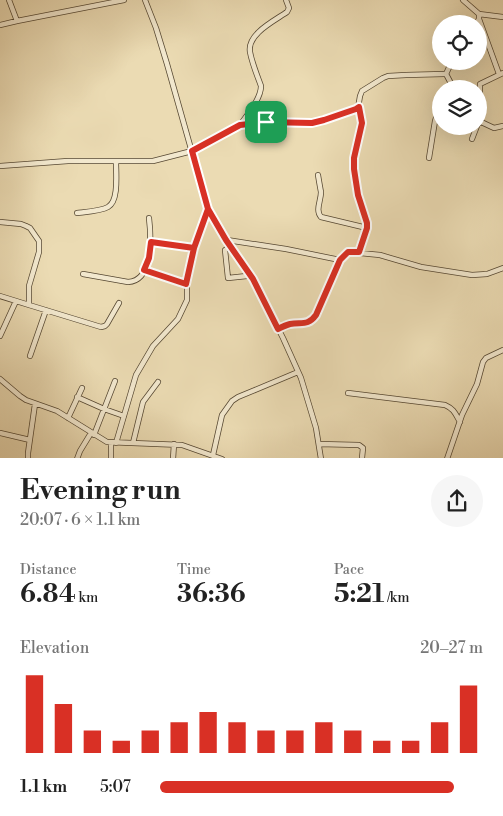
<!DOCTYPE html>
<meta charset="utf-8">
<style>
:root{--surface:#fff;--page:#f6f6f6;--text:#222;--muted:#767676;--accent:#d93025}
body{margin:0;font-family:"Libre Bodoni",serif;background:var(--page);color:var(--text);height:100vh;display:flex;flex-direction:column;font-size:19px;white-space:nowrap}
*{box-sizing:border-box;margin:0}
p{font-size:16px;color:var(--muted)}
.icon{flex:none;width:28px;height:28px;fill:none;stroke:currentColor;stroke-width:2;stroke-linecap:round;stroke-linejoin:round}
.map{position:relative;height:458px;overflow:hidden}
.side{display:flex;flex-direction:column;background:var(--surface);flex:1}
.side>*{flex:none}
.fabs{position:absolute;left:432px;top:15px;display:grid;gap:10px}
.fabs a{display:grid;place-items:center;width:55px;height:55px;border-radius:50%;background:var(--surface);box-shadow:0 5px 20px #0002;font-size:25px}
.pin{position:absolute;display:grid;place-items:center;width:42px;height:42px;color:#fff;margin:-21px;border-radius:10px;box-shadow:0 2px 8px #0006}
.round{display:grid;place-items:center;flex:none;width:52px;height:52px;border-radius:26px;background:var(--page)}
.headline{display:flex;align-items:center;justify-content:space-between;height:85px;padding:0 20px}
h1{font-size:28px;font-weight:700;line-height:38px}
.metrics{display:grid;grid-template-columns:repeat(3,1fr);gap:8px;height:85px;padding:5px 20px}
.metrics div{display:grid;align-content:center}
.metrics b{font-size:25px;font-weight:700}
.metrics small{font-size:14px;font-weight:400}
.metrics p{font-size:14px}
.chart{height:140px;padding:10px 20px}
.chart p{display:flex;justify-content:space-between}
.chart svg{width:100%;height:90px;margin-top:5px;stroke:var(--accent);stroke-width:6}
ul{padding:0 20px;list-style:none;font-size:16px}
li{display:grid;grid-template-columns:80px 60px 1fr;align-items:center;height:38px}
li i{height:12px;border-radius:6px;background:var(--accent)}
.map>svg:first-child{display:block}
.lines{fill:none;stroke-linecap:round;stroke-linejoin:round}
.minor-casing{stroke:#554732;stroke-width:6}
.minor{stroke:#f2e8ce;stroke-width:4.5}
.route-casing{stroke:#fff;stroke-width:10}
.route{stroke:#d93025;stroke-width:6}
</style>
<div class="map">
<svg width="503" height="459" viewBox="0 0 503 459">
<rect width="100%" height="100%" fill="#ebdbb3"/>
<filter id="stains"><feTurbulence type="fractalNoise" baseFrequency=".004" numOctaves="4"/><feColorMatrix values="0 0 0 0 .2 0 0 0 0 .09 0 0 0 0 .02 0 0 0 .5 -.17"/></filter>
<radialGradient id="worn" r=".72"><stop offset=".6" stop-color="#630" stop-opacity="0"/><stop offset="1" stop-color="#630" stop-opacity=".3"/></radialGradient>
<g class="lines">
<!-- minor casing -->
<g class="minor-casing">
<path id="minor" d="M9 0 17 21
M145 0 156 28 167 64 208 209 227 240 253 279 283 338 301 378 316 428 321 459
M463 0 479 14V19L476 24
M479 14 503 17
M479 19 499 74
M0 25 17 21 124 0
M446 74 454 89
M359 107 362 119V123L354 158V169L358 195 367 223V228L359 252
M479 121 494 128 503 126
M479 123 480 84 503 73
M240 125C247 115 261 99 261 86 257 75 252 63 250 52 247 34 274 21 287 12L289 8 286 0
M472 139 477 126
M429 158 435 121 436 118 441 115
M0 166 68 161H153L192 151 240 125 266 122 312 123 324 120 358 108 360 96 362 91 383 78 388 76 406 75 444 74H446L452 61
M318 175C319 181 320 187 321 192 321 201 315 210 321 217L367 228
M77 213C85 212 101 211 108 207 119 201 116 174 116 162
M0 222 21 224 26 226 30 228 39 241V252L29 286V305L101 327 105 326 107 324 119 303
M227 240 286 249 340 260
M151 242 194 248
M231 246 225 250 228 278 247 276 248 272
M144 270 186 284
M83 274 128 282C154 281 151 235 149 218
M0 296 29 305
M279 329C282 327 286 325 290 324 302 322 308 326 316 315L340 260 346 254 350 252 380 255 421 267 472 275 487 274 503 268
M0 336 16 301
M30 356 46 310
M0 379 20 396 26 400 57 411 107 442 182 445 222 459
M348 393 445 405C454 409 455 413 460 422
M77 397 104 409 124 416
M68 418 82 388
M0 433 30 440
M94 435 115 381
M116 443 136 375 153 346 178 319 187 300V279L194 248 208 209
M133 443 143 402 158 382
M319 444 359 445 363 448 362 458
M213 455 222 415 232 401 238 397 255 390 298 372
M28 459V453L35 404
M77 459 80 451 91 433
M111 459V443
M173 459 174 444
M447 459 462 415 477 384 483 362 486 358 503 350"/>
</g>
<!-- minor -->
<use href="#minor" class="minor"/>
</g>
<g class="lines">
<!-- route casing -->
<g class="route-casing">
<path id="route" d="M266 122 240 125 192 151 208 209 194 248 186 284 144 270 149 258 151 242 194 248 208 209 226 240 253 279 278 329C282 327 286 325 290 324 302 322 308 326 316 315L340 260 348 252H359L367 228V223L358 195 354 169V158L362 123 359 107 356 109 324 120 312 123 266 122"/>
</g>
<!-- route -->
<use href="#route" class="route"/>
</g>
<rect width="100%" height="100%" filter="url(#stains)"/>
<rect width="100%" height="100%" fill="url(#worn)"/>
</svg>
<div class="fabs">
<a><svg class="icon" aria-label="locate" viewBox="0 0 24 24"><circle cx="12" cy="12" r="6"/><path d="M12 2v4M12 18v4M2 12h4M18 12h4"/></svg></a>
<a><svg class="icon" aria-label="layers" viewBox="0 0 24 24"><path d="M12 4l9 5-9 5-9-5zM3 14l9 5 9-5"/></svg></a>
</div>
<div class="pin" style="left:266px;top:122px;background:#1e9e55"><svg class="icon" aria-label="arrive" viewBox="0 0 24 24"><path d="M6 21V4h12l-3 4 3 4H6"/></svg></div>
</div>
<section class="side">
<div class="headline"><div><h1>Evening run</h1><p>20:07 · 6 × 1.1 km</p></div><a class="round"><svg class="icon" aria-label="share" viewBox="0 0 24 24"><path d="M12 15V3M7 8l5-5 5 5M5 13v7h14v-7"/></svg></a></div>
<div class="metrics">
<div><p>Distance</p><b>6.84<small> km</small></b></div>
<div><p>Time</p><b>36:36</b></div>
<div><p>Pace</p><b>5:21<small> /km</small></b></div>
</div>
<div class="chart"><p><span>Elevation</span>20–27 m</p>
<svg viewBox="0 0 160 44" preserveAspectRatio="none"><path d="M5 44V6M15 44V20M25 44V33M35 44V38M45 44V33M55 44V29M65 44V24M75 44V29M85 44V33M95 44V33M105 44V29M115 44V33M125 44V38M135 44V38M145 44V29M155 44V11"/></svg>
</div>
<ul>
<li><b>1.1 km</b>5:07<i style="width:91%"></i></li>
</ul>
</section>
